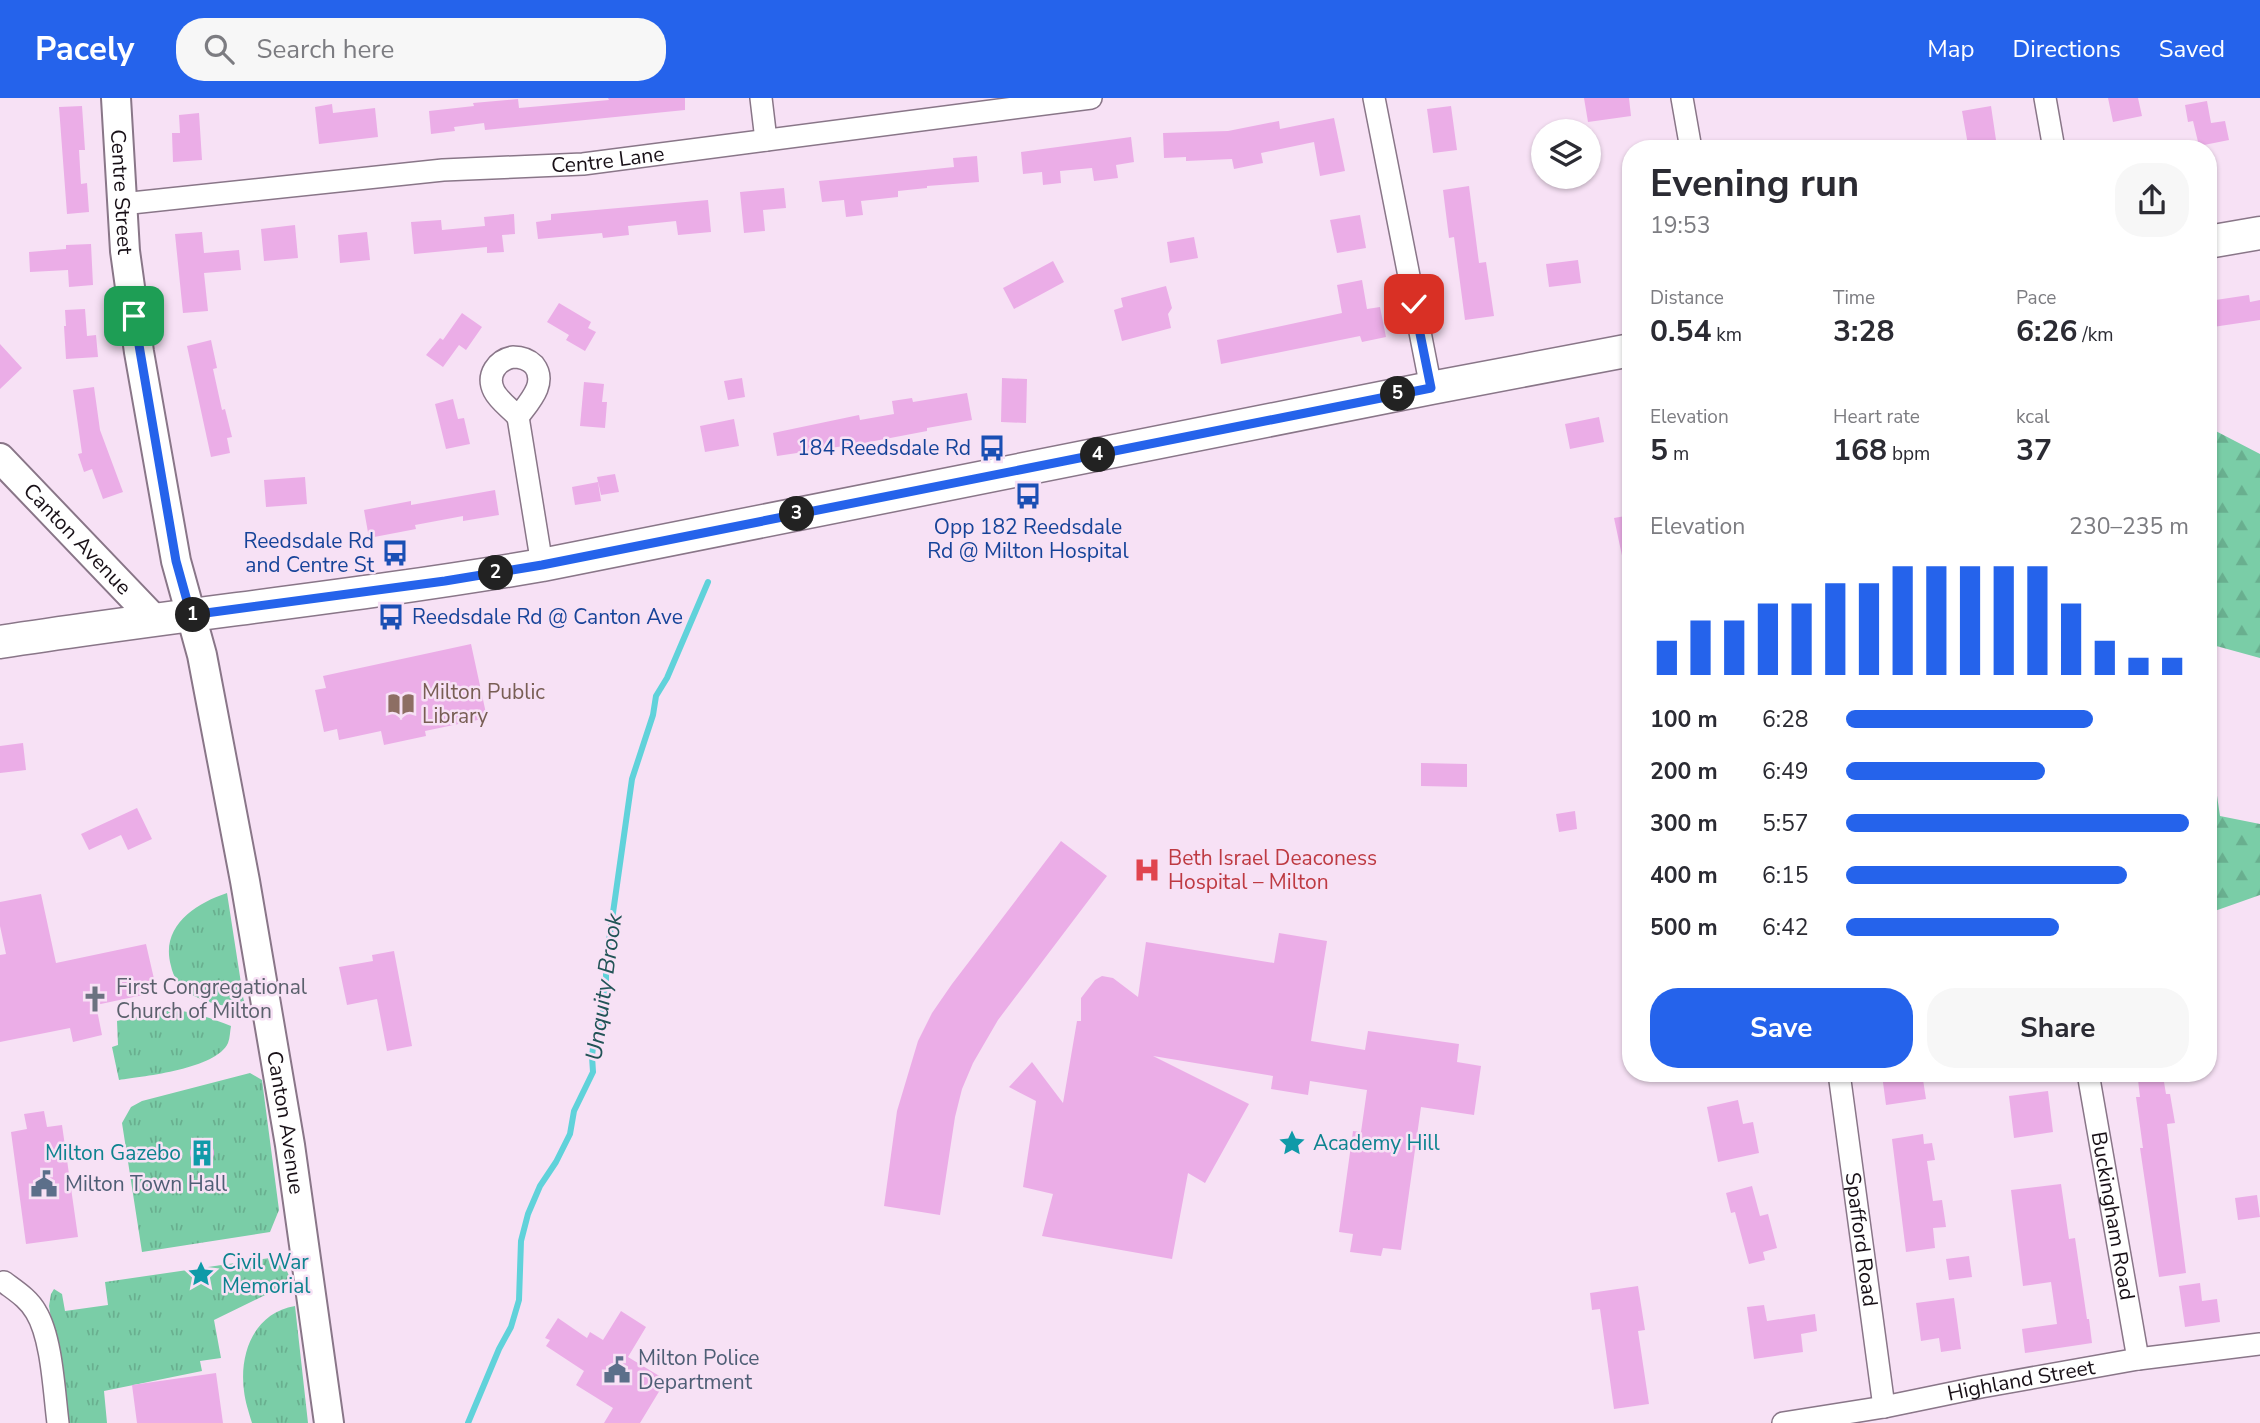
<!DOCTYPE html>
<meta charset="utf-8">
<style>
:root{--surface:#fff;--page:#f7f7f7;--text:#2b2b33;--muted:#7c7c81;--accent:#2563eb}
body{margin:0;font-family:"Nunito Sans",sans-serif;background:var(--page);color:var(--text);height:100vh;display:flex;flex-direction:column;font-size:26px;white-space:nowrap}
*{box-sizing:border-box;margin:0}
p{font-size:23px;color:var(--muted)}
.icon{flex:none;width:38px;height:38px;fill:none;stroke:currentColor;stroke-width:2;stroke-linecap:round;stroke-linejoin:round}
.map{position:relative;flex:1;overflow:hidden}
.drawer{position:absolute;left:1622px;top:42px;width:595px;height:942px;display:flex;flex-direction:column;background:var(--surface);border-radius:28px;box-shadow:0 2px 5px #0004}
.drawer>*{flex:none}
.buttons{position:absolute;left:1531px;top:21px;display:grid;gap:14px}
.buttons a{display:grid;place-items:center;width:70px;height:70px;border-radius:50%;background:var(--surface);box-shadow:0 2px 5px #0004;font-size:35px}
.pin{position:absolute;display:grid;place-items:center;width:60px;height:60px;color:#fff;margin:-30px;border-radius:14px;box-shadow:0 4px 10px #0006}
.km{position:absolute;width:35px;height:35px;margin:-18px;border-radius:50%;background:#222;color:#fff;font-size:19px;line-height:35px;text-align:center}
.round{display:grid;place-items:center;flex:none;width:74px;height:74px;border-radius:28px;background:var(--page)}
.overview{display:flex;align-items:center;justify-content:space-between;height:119px;padding:0 28px}
h1{font-size:38px;font-weight:700;line-height:52px}
.figures{display:grid;grid-template-columns:repeat(3,1fr);gap:10px;height:119px;padding:7px 28px}
.figures div{display:grid;align-content:center}
.figures b{font-size:30px;font-weight:700}
.figures small{font-size:19px;font-weight:400}
.figures p{font-size:19px}
.chart{height:196px;padding:14px 28px}
.chart p{display:flex;justify-content:space-between}
.chart svg{width:100%;height:126px;margin-top:7px;stroke:var(--accent);stroke-width:6}
.primary-button{display:flex;gap:14px;margin-top:auto;padding:14px 28px}
.primary-button a{flex:1;height:80px;border-radius:28px;background:var(--accent);color:#fff;font-size:28px;font-weight:700;line-height:80px;text-align:center}
.primary-button a+a{background:var(--page);color:var(--text)}
ul{padding:0 28px;list-style:none;font-size:23px}
li{display:grid;grid-template-columns:112px 84px 1fr;align-items:center;height:52px}
li i{height:18px;border-radius:9px;background:var(--accent)}
header{display:flex;align-items:center;gap:42px;box-sizing:border-box;height:98px;padding:0 35px;background:var(--accent);color:#fff}
header strong{font-size:33px}
nav{display:flex;gap:38px;margin-inline-start:auto;font-size:24px}
.search{width:490px;height:63px;background:var(--page);display:flex;align-items:center;gap:18px;box-sizing:border-box;padding:0 24px;border-radius:28px;color:var(--muted);font-size:26px}
.map>svg:first-child{display:block}
.grass{fill:url(#grass-tufts)}
.forest{fill:url(#forest-firs)}
.lines{fill:none;stroke-linecap:round;stroke-linejoin:round}
.stream{stroke:#60d2da;stroke-width:6}
.building{fill:#ebade7}
.street-casing{stroke:#897688;stroke-width:24}
.secondary-casing{stroke:#897688;stroke-width:32}
.primary-casing{stroke:#897688;stroke-width:35}
.street{stroke:#fff;stroke-width:21}
.secondary{stroke:#fff;stroke-width:28}
.primary{stroke:#fff;stroke-width:32}
.route-casing{stroke:#fff;stroke-width:14}
.route{stroke:#2563eb;stroke-width:9}
.labels{text-anchor:middle;dominant-baseline:central;stroke-width:5;stroke-linejoin:round;paint-order:stroke}
.street-label{font-size:21px;fill:#181017;stroke:#f7e1f5}
.transit-label{font-size:21px;fill:#164399;stroke:#f7e1f5;text-anchor:end}
.education-label{font-size:21px;fill:#785e54;stroke:#f7e1f5;text-anchor:start}
.health-label{font-size:21px;fill:#be3a42;stroke:#f7e1f5;text-anchor:start}
.worship-label{font-size:21px;fill:#5b616d;stroke:#f7e1f5;text-anchor:start}
.culture-label{font-size:21px;fill:#0d838f;stroke:#f7e1f5;text-anchor:start}
.service-label{font-size:21px;fill:#4e5e75;stroke:#f7e1f5;text-anchor:start}
.water-label{font-size:23px;font-style:italic;fill:#215356;stroke:#f7e1f5}
</style>
<header>
<strong>Pacely</strong>
<div class="search"><svg class="icon" aria-label="search" viewBox="0 0 24 24"><circle cx="10" cy="10" r="6"/><path d="M15 15l6 6"/></svg>Search here</div>
<nav><a>Map</a><a>Directions</a><a>Saved</a></nav>
</header>
<div class="map">
<svg width="2260" height="1325" viewBox="0 0 2260 1325">
<defs>
<pattern id="grass-tufts" width="24" height="20" patternUnits="userSpaceOnUse" patternTransform="scale(1.75)"><rect width="24" height="20" fill="#7acda7"/><path d="M3 7l-1-3M5 7V3M7 7l1-3M15 17l-1-3M17 17v-4M19 17l1-3" fill="none" stroke="#69af8f"/></pattern>
<pattern id="forest-firs" width="22" height="20" patternUnits="userSpaceOnUse" patternTransform="scale(1.75)"><rect width="22" height="20" fill="#7acda7"/><path d="M5 1l3.5 6h-7zM16 11l3.5 6h-7z" fill="#69af8f"/></pattern>
</defs>
<rect width="100%" height="100%" fill="#f7e1f5"/>
<!-- grass -->
<path class="grass" d="M227 795 245 911C227 908 204 906 188 894 179 888 173 878 171 868 160 829 194 806 227 795Z
M167 912C190 912 210 920 231 928 230 933 230 940 228 945 216 971 145 978 119 982L112 949 118 947 117 923Z
M250 975 262 982 279 1112 270 1134 142 1154 122 1025 131 1009 142 1003Z
M270 1160 284 1167 292 1184 214 1222 221 1260 200 1263 202 1273 104 1293 107 1325H68L49 1208 51 1196 54 1191 62 1196 65 1213 108 1207 105 1184Z
M295 1208 308 1325H252C249 1315 245 1303 244 1293 239 1255 254 1215 295 1208Z"/>
<!-- forest -->
<path class="forest" d="M2208 329 2260 356V560L2209 546Z
M2209 643 2220 718 2260 726V797L2209 815Z"/>
<g class="lines">
<!-- stream -->
<path class="stream" d="M468 1325 499 1251 511 1229 519 1202 521 1143 528 1116 540 1088 556 1064 570 1036 574 1013 593 974 592 958 594 941 602 918 606 891V864L632 681 653 617 656 598 667 580 708 484"/>
</g>
<!-- building -->
<path class="building" d="M608 0H685V12L485 32 484 25 454 29 455 33 431 36 429 13 474 8 473 5 518 1 519 10 609 2Z
M1584 0H1629L1631 18 1588 24Z
M2108 0H2138L2142 18 2113 24Z
M2207 3 2211 25 2225 23 2229 42 2199 48 2193 23 2188 24 2185 7Z
M332 6 333 15 375 10 378 39 319 46 315 9Z
M82 8 85 52H79L81 86 87 85 89 114 67 116 59 9Z
M1451 8 1457 52 1433 55 1427 11Z
M1991 8 1996 42 1968 47 1962 13Z
M199 15 202 62 173 64 172 35H180L179 17Z
M1334 20 1345 73 1320 78 1314 44 1261 55 1263 65 1234 71 1232 61 1186 63V59L1164 60 1163 35 1228 33 1279 23 1280 31Z
M1131 39 1134 64 1116 67 1118 80 1094 83 1092 70 1060 73 1061 85 1043 87 1042 74 1023 76 1021 54Z
M977 58 979 84 927 88V90L898 93V99L861 103 863 117 846 119 844 102 822 104 819 83 954 69 953 60Z
M1469 88 1479 165 1486 164 1494 218 1465 222 1454 139 1449 140 1443 92Z
M784 90 786 110 763 112 765 133 744 135 740 94Z
M708 102 711 134 678 137 676 123 628 128 629 137 603 140 602 135 538 141 536 124 551 122V116Z
M514 116 515 136 502 137 504 154 487 155V149L414 156 411 124 441 122 442 132 485 128 484 119Z
M1360 117 1366 150 1337 155 1330 122Z
M295 127 298 160 264 163 261 131Z
M202 134 204 155 239 152 241 172 204 175 208 213 183 215 175 136Z
M367 134 370 162 340 165 338 137Z
M1194 139 1198 160 1170 165 1167 144Z
M91 146 93 187 69 189 68 172 30 174 29 154 66 151V147Z
M1578 162 1581 185 1549 189 1546 166Z
M1053 163 1064 184 1014 211 1003 190Z
M1362 182 1367 211 1380 209 1386 239 1362 244 1360 238 1221 266 1217 242 1342 215 1337 187Z
M1166 188 1172 210 1168 216 1171 230 1122 243 1114 212 1123 209 1121 200Z
M2249 197 2250 204 2260 202V222L2213 229 2209 203Z
M559 205 591 224 588 230 596 234 585 253 566 242 569 237 547 224Z
M85 211 87 238 96 237 98 259 66 261 64 228H66L65 212Z
M462 215 482 229 466 252 459 247 443 269 426 257 440 240 443 242Z
M211 242 217 270 213 271 222 312 225 311 232 339 227 340 230 355 211 359 187 248Z
M0 246 22 270 0 291Z
M742 280 745 299 728 302 724 283Z
M1002 280 1027 281 1026 325 1001 324Z
M584 284 604 286 602 304H607L605 330 580 328Z
M94 289 100 332 123 394 103 401 92 371 84 374 78 356 82 355 73 292Z
M967 295 972 322 927 330V333L864 345 777 358 773 335 859 317 860 322 894 316 892 303 912 300 913 304Z
M453 301 458 321 464 320 470 346 446 351 435 306Z
M1599 319 1604 344 1570 351 1565 326Z
M734 321 739 348 705 354 700 328Z
M615 376 619 394 601 397 597 379Z
M305 379 307 406 266 409 264 382Z
M598 384 601 403 575 407 572 389Z
M495 392 499 417 463 423V418L415 427 416 431 369 440 364 412 411 403V407Z
M1631 417V466L1624 467 1614 420Z
M471 546 487 620 425 633 426 638 384 647 381 633 339 642 337 631 324 634 315 592 326 590 323 578Z
M23 645 26 672 0 675V648Z
M1421 665 1467 666V689L1421 688Z
M137 710 152 741 128 752 121 737 89 752 81 736Z
M1575 713 1577 731 1559 734 1556 716Z
M1061 743 1107 778 998 922 973 965 962 991 955 1019 940 1117 884 1108 897 1013 918 943 932 915 952 886Z
M41 796 56 865 146 846 157 894 96 907 102 937 73 944 70 930 0 944V857L6 856 0 828V804Z
M1279 835 1327 843 1311 943 1365 952 1368 933 1459 946 1457 964 1481 968 1474 1017 1421 1009 1401 1152 1383 1150 1381 1158 1350 1154 1353 1136 1339 1134 1353 1033 1361 1034 1367 992 1310 983 1308 997 1271 991 1273 978 1153 958 1249 1006 1205 1085 1188 1075 1172 1161 1042 1138 1053 1096 1023 1089 1036 1003 1009 989 1032 964 1063 1005 1077 923H1081V900L1095 882 1102 878 1113 880 1138 899 1146 844 1274 865Z
M394 853 412 948 387 953 377 901 347 907 339 869 373 863 372 857Z
M1897 975H1922L1926 1001 1886 1007 1882 977Z
M2163 978 2166 996H2170L2175 1025 2167 1026 2186 1175 2159 1179 2140 1050H2143L2136 999H2140L2138 982Z
M2048 993 2053 1034 2014 1040 2009 998Z
M1738 1002 1743 1026 1753 1024 1759 1055 1718 1064 1707 1009Z
M44 1013 47 1029 62 1027 78 1139 26 1146 11 1034 27 1031 24 1016Z
M1923 1036 1924 1046 1932 1045 1935 1062 1927 1063 1933 1103 1942 1102 1946 1129 1933 1130 1935 1150 1906 1154 1892 1041Z
M190 1055a12 12 0 1 1 24 0a12 12 0 1 1-24 0Z
M2061 1086 2069 1141 2075 1140 2087 1221H2089L2092 1245 2025 1255 2022 1231 2057 1226 2051 1184 2023 1188 2011 1092Z
M1752 1088 1760 1118 1768 1116 1777 1150 1763 1154 1765 1162 1749 1166 1735 1114 1731 1115 1726 1095Z
M2257 1097 2260 1119 2238 1122 2235 1100Z
M1969 1158 1972 1179 1949 1182 1946 1161Z
M2200 1185 2202 1203 2217 1201 2220 1224 2185 1229 2179 1188Z
M1638 1188 1645 1232 1638 1233 1649 1306 1614 1311 1600 1211 1592 1212 1590 1195Z
M1954 1200 1961 1251 1941 1254 1939 1240 1921 1243 1916 1205Z
M1764 1207 1767 1223 1815 1216 1817 1233 1801 1236 1803 1254 1754 1261 1747 1209Z
M621 1213 646 1229 628 1259 666 1282 640 1325H604L613 1310 576 1287 584 1273 546 1248 550 1242 545 1240 558 1220 587 1240 590 1234 603 1242Z
M216 1275 223 1325H137L132 1287Z"/>
<g class="lines">
<!-- street casing -->
<g class="street-casing">
<g id="street">
<path d="M761 0 766 42"/>
<path d="M1374 0 1431 290"/>
<path d="M1682 0 1691 51"/>
<path d="M2045 0 2054 51"/>
<path id="s1" d="M122 106 443 72 583 66 1091 0"/>
<path d="M513 259C521 259 528 261 534 267 548 285 529 304 518 319 511 311 499 303 494 293 486 277 497 262 513 259Z"/>
<path d="M518 319 542 467"/>
<path id="s2" d="M1839 975 1884 1309"/>
<path id="s3" d="M2088 975 2138 1261"/>
<path d="M4 1184C16 1193 29 1201 36 1214 52 1240 54 1294 58 1325"/>
<path id="s4" d="M1783 1325 1884 1309 1981 1289 2138 1261 2260 1246"/>
</g>
</g>
<!-- secondary casing -->
<g class="secondary-casing">
<g id="secondary">
<path id="s5" d="M116 0 125 153 139 254 176 463 202 557 245 783 290 1047 329 1325"/>
<path id="s6" d="M0 360 155 522"/>
</g>
</g>
<!-- primary casing -->
<g class="primary-casing">
<path id="primary" d="M2208 144 2260 135
M0 544C180 516 362 498 542 467L1431 290 1631 252"/>
</g>
<!-- street -->
<use href="#street" class="street"/>
<!-- secondary -->
<use href="#secondary" class="secondary"/>
<!-- primary -->
<use href="#primary" class="primary"/>
</g>
<g class="lines">
<!-- route casing -->
<g class="route-casing">
<path id="route" d="M134 218 176 463 191 517 445 483 542 467 1431 290 1414 206"/>
</g>
<!-- route -->
<use href="#route" class="route"/>
</g>
<!-- icons -->
<defs>
<g id="bus-bare" transform="scale(2.1)"><path d="M-5-6H5V4H4V6H2V4H-2V6H-4V4H-5ZM-3.5-4V0h7V-4ZM-3.5 1.2v1.5H-2V1.2ZM2 1.2v1.5H3.5V1.2Z" fill="#1a4fb4" stroke="#f7e1f5" stroke-width="2.5" paint-order="stroke"/></g>
<g id="library-bare" transform="scale(2.1)"><path d="M-6-4Q-3-5.5-.7-3.5V5Q-3 3-6 4ZM6-4Q3-5.5 .7-3.5V5Q3 3 6 4Z" fill="#8d6e63" stroke="#f7e1f5" stroke-width="2.5" paint-order="stroke"/></g>
<g id="hospital-bare" transform="scale(2.1)"><path d="M-5-5h3v3.5h4V-5h3V5h-3V1.5h-4V5h-3Z" fill="#e0444e" stroke="#f7e1f5" stroke-width="2.5" paint-order="stroke"/></g>
<g id="church-bare" transform="scale(2.1)"><path d="M-1.2-6h2.4v3.5h3.3v2.4h-3.3V6h-2.4V-.1h-3.3v-2.4h3.3Z" fill="#6b7280" stroke="#f7e1f5" stroke-width="2.5" paint-order="stroke"/></g>
<g id="sight-bare" transform="scale(2.1)"><path d="M0-6L1.8-2.2L6-1.7L2.9 1.2L3.7 5.4L0 3.3L-3.7 5.4L-2.9 1.2L-6-1.7L-1.8-2.2Z" fill="#0f9aa8" stroke="#f7e1f5" stroke-width="2.5" paint-order="stroke"/></g>
<g id="building-bare" transform="scale(2.1)"><path d="M-4-6H4V6H1V3H-1V6H-4ZM-2.5-4.3h1.7v1.8h-1.7ZM.8-4.3h1.7v1.8H.8ZM-2.5-1h1.7V.8h-1.7ZM.8-1h1.7V.8H.8Z" fill="#0f9aa8" stroke="#f7e1f5" stroke-width="2.5" paint-order="stroke"/></g>
<g id="civic-bare" transform="scale(2.1)"><path d="M-.6-6.5H3V-4.5H.6V-3L4-1V1h2V6H-6V1h2V-1L-.6-3ZM-1.2 2.5V6h2.4V2.5Z" fill="#5c6f8a" stroke="#f7e1f5" stroke-width="2.5" paint-order="stroke"/></g>
</defs>
<g fill-rule="evenodd">
<use href="#bus-bare" x="992" y="350"/>
<use href="#bus-bare" x="1028" y="398"/>
<use href="#bus-bare" x="395" y="455"/>
<use href="#bus-bare" x="391" y="519"/>
<use href="#library-bare" x="401" y="606"/>
<use href="#hospital-bare" x="1147" y="772"/>
<use href="#church-bare" x="95" y="901"/>
<use href="#sight-bare" x="1292" y="1045"/>
<use href="#building-bare" x="202" y="1055"/>
<use href="#civic-bare" x="44" y="1086"/>
<use href="#sight-bare" x="201" y="1176"/>
<use href="#civic-bare" x="617" y="1272"/>
</g>
<g class="labels">
<!-- street labels -->
<g class="street-label">
<text stroke="none"><textPath href="#s1" startOffset="488">Centre Lane</textPath></text>
<text stroke="none"><textPath href="#s5" startOffset="94">Centre Street</textPath></text>
<text stroke="none"><textPath href="#s6" startOffset="112">Canton Avenue</textPath></text>
<text stroke="none"><textPath href="#s5" startOffset="1040">Canton Avenue</textPath></text>
<text stroke="none"><textPath href="#s3" startOffset="145">Buckingham Road</textPath></text>
<text stroke="none"><textPath href="#s2" startOffset="168">Spafford Road</textPath></text>
<text stroke="none"><textPath href="#s4" startOffset="242">Highland Street</textPath></text>
</g>
<!-- transit labels -->
<g class="transit-label">
<text x="971" y="350">184 Reedsdale Rd</text>
<text x="1028" y="429" text-anchor="middle">Opp 182 Reedsdale<tspan x="1028" dy="24">Rd @ Milton Hospital</tspan></text>
<text x="374" y="443">Reedsdale Rd<tspan x="374" dy="24">and Centre St</tspan></text>
<text x="412" y="519" text-anchor="start">Reedsdale Rd @ Canton Ave</text>
</g>
<!-- education labels -->
<g class="education-label">
<text x="422" y="594">Milton Public<tspan x="422" dy="24">Library</tspan></text>
</g>
<!-- health labels -->
<g class="health-label">
<text x="1168" y="760">Beth Israel Deaconess<tspan x="1168" dy="24">Hospital – Milton</tspan></text>
</g>
<!-- worship labels -->
<g class="worship-label">
<text x="116" y="889">First Congregational<tspan x="116" dy="24">Church of Milton</tspan></text>
</g>
<!-- culture labels -->
<g class="culture-label">
<text x="1313" y="1045">Academy Hill</text>
<text x="181" y="1055" text-anchor="end">Milton Gazebo</text>
<text x="222" y="1164">Civil War<tspan x="222" dy="24">Memorial</tspan></text>
</g>
<!-- service labels -->
<g class="service-label">
<text x="65" y="1086">Milton Town Hall</text>
<text x="638" y="1260">Milton Police<tspan x="638" dy="24">Department</tspan></text>
</g>
<!-- water labels -->
<g class="water-label">
<text transform="translate(604 889) rotate(-82)">Unquity Brook</text>
</g>
</g>
</svg>
<div class="buttons">
<a><svg class="icon" aria-label="layers" viewBox="0 0 24 24"><path d="M12 4l9 5-9 5-9-5zM3 14l9 5 9-5"/></svg></a>
</div>
<div class="pin" style="left:134px;top:218px;background:#1e9e55"><svg class="icon" aria-label="arrive" viewBox="0 0 24 24"><path d="M6 21V4h12l-3 4 3 4H6"/></svg></div>
<div class="pin" style="left:1414px;top:206px;background:#d93025"><svg class="icon" aria-label="check" viewBox="0 0 24 24"><path d="M5 12l5 5 9-10"/></svg></div>
<b class="km" style="left:193px;top:517px">1</b>
<b class="km" style="left:496px;top:475px">2</b>
<b class="km" style="left:797px;top:416px">3</b>
<b class="km" style="left:1098px;top:357px">4</b>
<b class="km" style="left:1398px;top:296px">5</b>
<section class="drawer">
<div class="overview"><div><h1>Evening run</h1><p>19:53</p></div><a class="round"><svg class="icon" aria-label="share" viewBox="0 0 24 24"><path d="M12 15V3M7 8l5-5 5 5M5 13v7h14v-7"/></svg></a></div>
<div class="figures">
<div><p>Distance</p><b>0.54<small> km</small></b></div>
<div><p>Time</p><b>3:28</b></div>
<div><p>Pace</p><b>6:26<small> /km</small></b></div>
</div>
<div class="figures">
<div><p>Elevation</p><b>5<small> m</small></b></div>
<div><p>Heart rate</p><b>168<small> bpm</small></b></div>
<div><p>kcal</p><b>37</b></div>
</div>
<div class="chart"><p><span>Elevation</span>230–235 m</p>
<svg viewBox="0 0 160 44" preserveAspectRatio="none"><path d="M5 44V32M15 44V25M25 44V25M35 44V19M45 44V19M55 44V12M65 44V12M75 44V6M85 44V6M95 44V6M105 44V6M115 44V6M125 44V19M135 44V32M145 44V38M155 44V38"/></svg>
</div>
<ul>
<li><b>100 m</b>6:28<i style="width:72%"></i></li>
<li><b>200 m</b>6:49<i style="width:58%"></i></li>
<li><b>300 m</b>5:57<i style="width:100%"></i></li>
<li><b>400 m</b>6:15<i style="width:82%"></i></li>
<li><b>500 m</b>6:42<i style="width:62%"></i></li>
</ul>
<div class="primary-button"><a>Save</a><a>Share</a></div>
</section>
</div>
